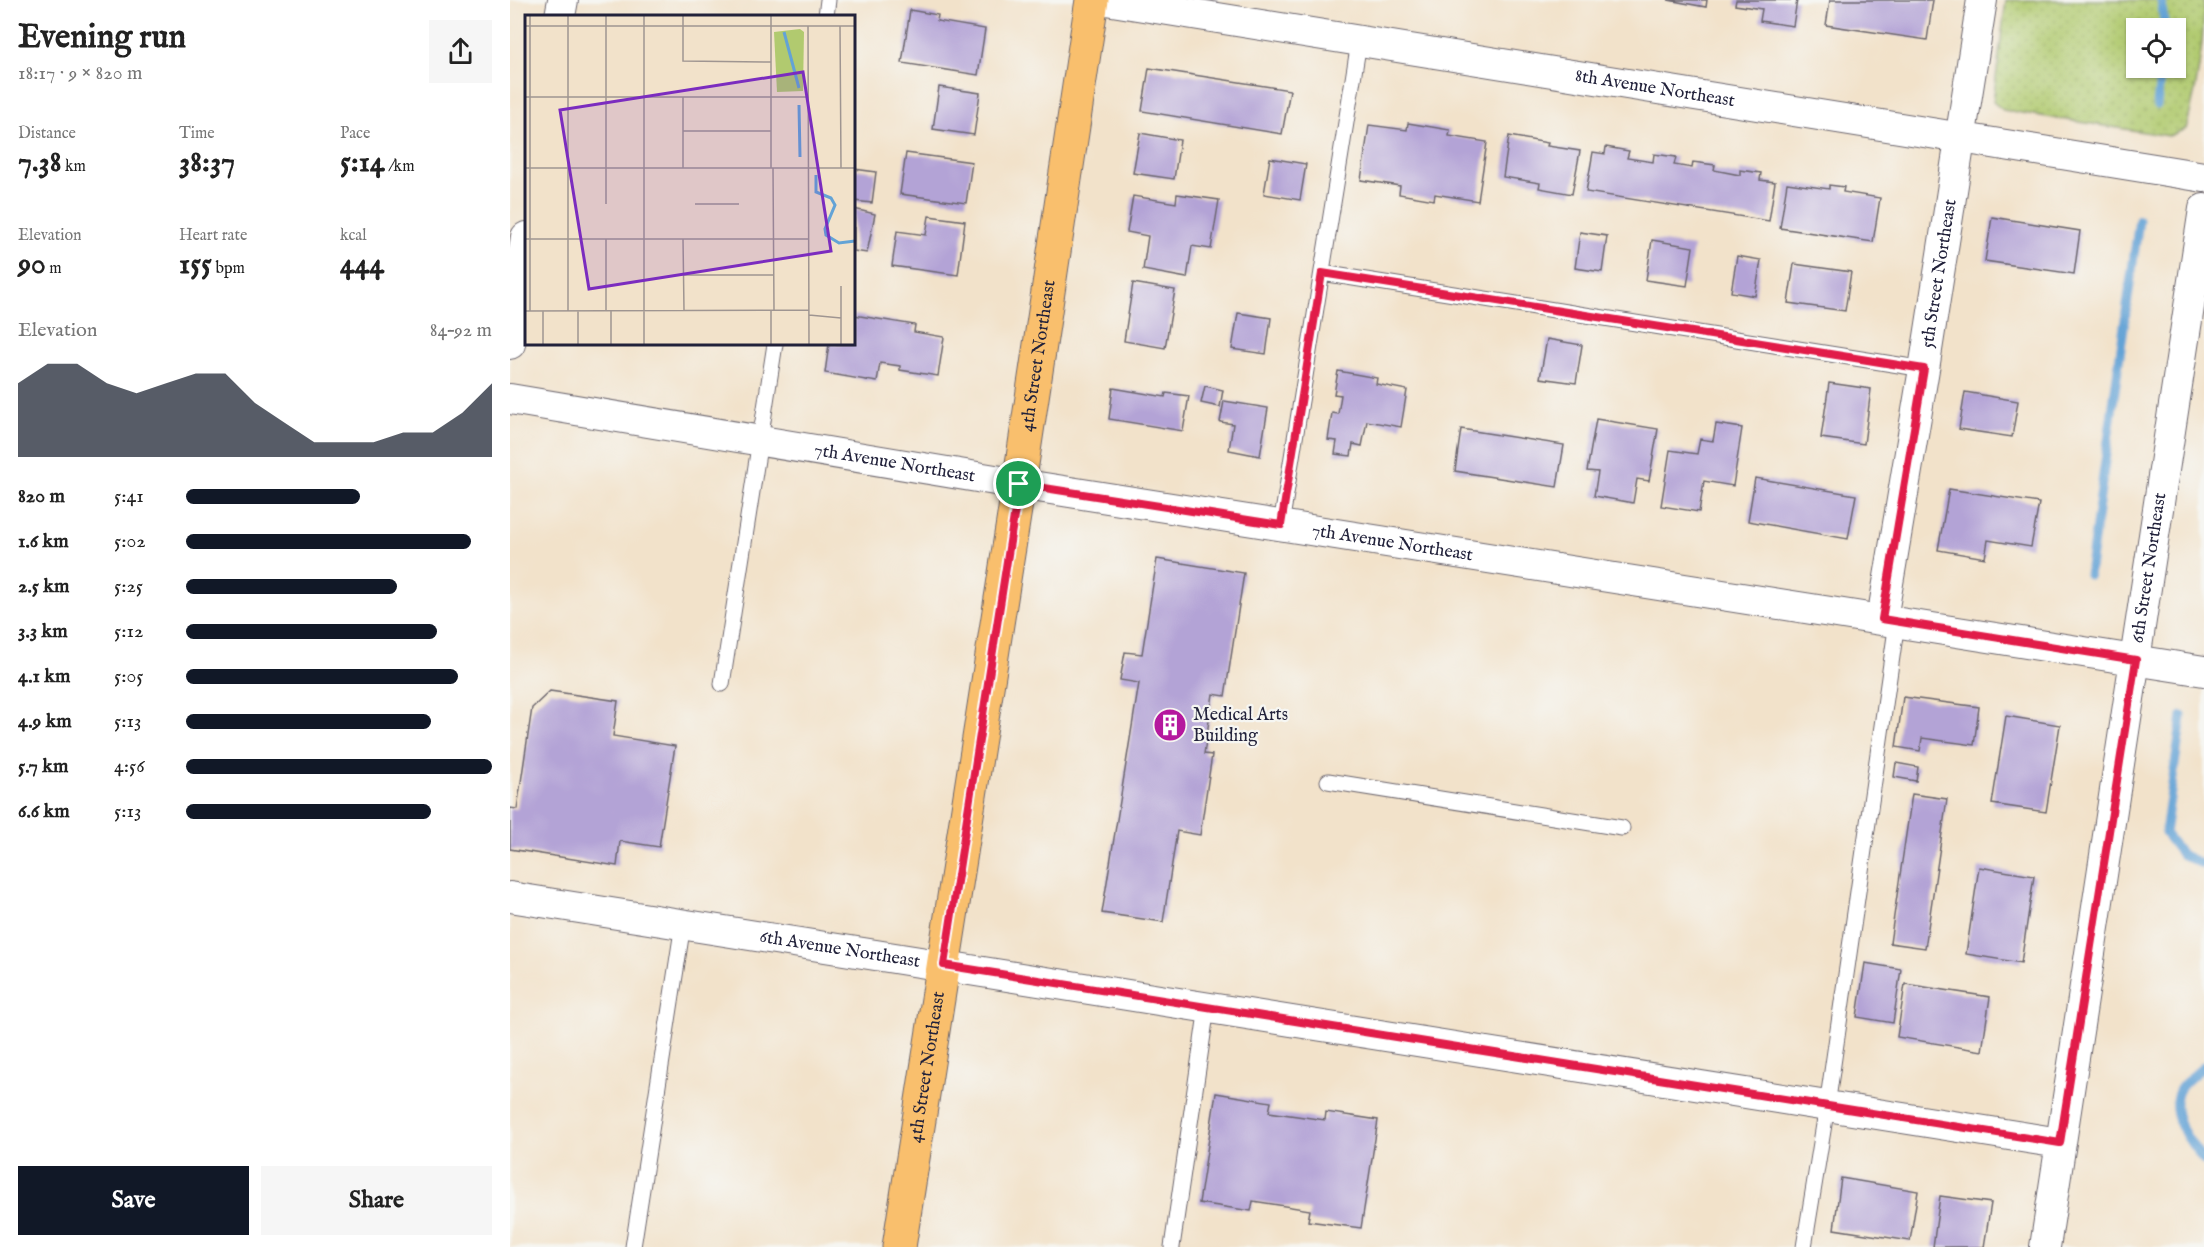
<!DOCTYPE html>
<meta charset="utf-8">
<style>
:root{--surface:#fff;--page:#f6f6f6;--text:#222;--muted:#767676;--accent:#111827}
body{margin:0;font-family:"IM FELL English",serif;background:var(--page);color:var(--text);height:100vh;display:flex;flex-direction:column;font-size:22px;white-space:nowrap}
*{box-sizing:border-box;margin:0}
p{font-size:20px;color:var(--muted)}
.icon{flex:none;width:33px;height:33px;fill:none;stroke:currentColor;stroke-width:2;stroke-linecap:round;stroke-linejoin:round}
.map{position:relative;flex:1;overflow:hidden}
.panel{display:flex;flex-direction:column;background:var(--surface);width:510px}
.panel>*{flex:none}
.fabs{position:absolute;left:1616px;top:18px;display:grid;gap:12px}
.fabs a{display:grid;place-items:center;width:60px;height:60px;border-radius:0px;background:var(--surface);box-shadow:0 2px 4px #0004;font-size:30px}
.pin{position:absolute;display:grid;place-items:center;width:51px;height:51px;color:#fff;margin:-26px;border:3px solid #fff;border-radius:50%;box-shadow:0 2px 6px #0007}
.round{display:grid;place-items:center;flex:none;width:63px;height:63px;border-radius:0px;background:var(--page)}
.head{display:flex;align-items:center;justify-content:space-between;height:102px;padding:0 18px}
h1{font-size:33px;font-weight:700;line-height:45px}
.metrics{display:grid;grid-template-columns:repeat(3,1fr);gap:9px;height:102px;padding:6px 18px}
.metrics div{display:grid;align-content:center}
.metrics b{font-size:30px;font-weight:700}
.metrics small{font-size:16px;font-weight:400}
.metrics p{font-size:16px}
.chart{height:168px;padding:12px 18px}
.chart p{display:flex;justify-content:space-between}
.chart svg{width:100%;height:108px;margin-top:6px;fill:var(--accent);opacity:.7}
.action{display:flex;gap:12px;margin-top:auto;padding:12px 18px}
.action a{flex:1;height:69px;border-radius:0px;background:var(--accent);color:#fff;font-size:24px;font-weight:700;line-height:69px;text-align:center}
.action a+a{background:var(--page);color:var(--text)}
ul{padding:0 18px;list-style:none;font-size:20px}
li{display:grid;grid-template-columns:96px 72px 1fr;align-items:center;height:45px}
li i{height:15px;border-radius:8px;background:var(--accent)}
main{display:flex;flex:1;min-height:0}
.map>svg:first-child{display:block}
.grass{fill:url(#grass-dots);stroke:#6a7655;stroke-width:1.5;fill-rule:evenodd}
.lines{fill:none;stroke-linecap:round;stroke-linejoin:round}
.stream{stroke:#63a3d6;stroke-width:9}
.building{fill:#b3a3d6}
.service-casing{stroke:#6b656d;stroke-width:17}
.minor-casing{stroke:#6b656d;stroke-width:32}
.primary-casing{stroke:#6b656d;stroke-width:35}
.service{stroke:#fff;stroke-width:15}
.minor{stroke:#fff;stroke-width:30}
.primary{stroke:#f9bf6d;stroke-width:33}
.route-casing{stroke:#fff;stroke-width:12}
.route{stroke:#e11d48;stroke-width:8}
.labels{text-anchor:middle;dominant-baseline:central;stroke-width:4.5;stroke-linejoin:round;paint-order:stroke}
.street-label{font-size:18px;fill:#22223b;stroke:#f6f6f2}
.poi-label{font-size:18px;fill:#22223b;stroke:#f6f6f2;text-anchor:start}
.inset-river{fill:none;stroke:#63a3d6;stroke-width:3}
.inset-road{fill:none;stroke:#9f9591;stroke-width:1.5}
.view{fill:#7b2cbf;fill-opacity:0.15;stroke:#7b2cbf;stroke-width:3}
.inset-edge{fill:none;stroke:#22223b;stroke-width:3}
</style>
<main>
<section class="panel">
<div class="head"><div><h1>Evening run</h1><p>18:17 · 9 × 820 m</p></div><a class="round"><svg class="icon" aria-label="share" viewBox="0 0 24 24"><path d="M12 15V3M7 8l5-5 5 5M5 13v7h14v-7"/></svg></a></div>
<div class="metrics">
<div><p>Distance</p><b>7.38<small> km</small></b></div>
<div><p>Time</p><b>38:37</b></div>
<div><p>Pace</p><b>5:14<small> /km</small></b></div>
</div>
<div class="metrics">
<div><p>Elevation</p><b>90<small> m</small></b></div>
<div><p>Heart rate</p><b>155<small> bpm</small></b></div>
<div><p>kcal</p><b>444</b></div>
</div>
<div class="chart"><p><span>Elevation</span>84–92 m</p>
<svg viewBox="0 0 160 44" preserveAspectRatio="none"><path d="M0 44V14L10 6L20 6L30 14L40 18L50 14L60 10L70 10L80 22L90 30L100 38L110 38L120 38L130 34L140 34L150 26L160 14V44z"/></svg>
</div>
<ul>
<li><b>820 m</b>5:41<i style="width:57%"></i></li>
<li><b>1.6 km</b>5:02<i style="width:93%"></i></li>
<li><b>2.5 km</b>5:25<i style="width:69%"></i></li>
<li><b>3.3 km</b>5:12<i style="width:82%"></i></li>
<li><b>4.1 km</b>5:05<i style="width:89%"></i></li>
<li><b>4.9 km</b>5:13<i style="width:80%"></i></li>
<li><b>5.7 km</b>4:56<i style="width:100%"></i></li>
<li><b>6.6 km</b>5:13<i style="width:80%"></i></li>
</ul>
<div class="action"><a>Save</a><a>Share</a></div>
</section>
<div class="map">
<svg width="1694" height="1247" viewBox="0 0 1694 1247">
<defs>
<pattern id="grass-dots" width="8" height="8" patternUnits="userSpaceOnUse" patternTransform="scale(1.5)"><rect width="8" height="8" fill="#b1ca6f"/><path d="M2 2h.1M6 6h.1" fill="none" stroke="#98ad61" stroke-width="1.8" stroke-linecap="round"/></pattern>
</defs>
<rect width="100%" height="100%" fill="#f6f6f2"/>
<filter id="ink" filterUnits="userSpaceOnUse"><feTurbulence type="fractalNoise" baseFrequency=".0167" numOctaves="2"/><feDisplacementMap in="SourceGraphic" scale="12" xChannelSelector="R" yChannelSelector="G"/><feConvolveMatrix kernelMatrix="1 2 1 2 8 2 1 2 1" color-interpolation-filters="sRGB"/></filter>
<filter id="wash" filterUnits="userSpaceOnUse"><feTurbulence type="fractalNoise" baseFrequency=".008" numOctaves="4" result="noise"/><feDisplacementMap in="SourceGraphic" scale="24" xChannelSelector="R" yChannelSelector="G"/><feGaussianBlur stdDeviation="1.35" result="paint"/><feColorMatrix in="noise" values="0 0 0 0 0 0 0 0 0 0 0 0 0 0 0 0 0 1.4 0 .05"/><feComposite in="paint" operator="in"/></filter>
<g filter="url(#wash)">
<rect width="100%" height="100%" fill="#f2e2ca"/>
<!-- grass -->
<path class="grass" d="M1496 0H1694C1694 43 1687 88 1676 129L1659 136 1493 110 1483 102ZM1626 28H1665V68H1626Z"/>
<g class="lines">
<!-- stream -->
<path class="stream" d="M1651 0 1655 28
M1647 105 1651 68
M1579 575 1629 220
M1672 716 1655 833 1671 854 1694 865
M1694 1066C1687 1073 1675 1081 1670 1089 1656 1114 1680 1142 1694 1161"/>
</g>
<g id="blocks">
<!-- building -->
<path class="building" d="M1158 0H1197L1196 7Z
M1226 0H1287L1283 26 1250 21 1252 9 1225 5Z
M1320 0H1423L1417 40 1316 25Z
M400 10 428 15 427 21 475 29 468 75 392 63Z
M639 68 780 90 772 134 632 111Z
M429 87 470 93 464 135 423 129Z
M898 123 940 130 939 136 977 142 968 201 925 194 924 200 889 194 890 186 851 180 859 125 897 130Z
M630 133 670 140 664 179 623 173Z
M999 136 1038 143 1037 146 1070 151 1062 194 1029 188 1030 183 993 177Z
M1096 147 1119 151 1117 158 1143 162 1144 154 1166 157 1164 165 1182 168 1183 162 1205 165 1204 170 1230 175V170L1251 173 1250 180 1265 182 1259 221 1076 192 1083 152 1095 154Z
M396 153 462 162 456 203 390 194Z
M760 158 796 164 790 200 754 194Z
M344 169 366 172 362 203 344 201Z
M1277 183 1319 189V185L1334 187 1333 192 1370 198 1363 242 1270 228Z
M667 194 709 200 701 249 682 246 677 278 633 270 638 236 617 232 623 196 666 203Z
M344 209 365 214 357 253 344 251Z
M419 216 455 221 448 275 382 266 387 231 416 235Z
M1482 217 1570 231 1564 274 1475 261Z
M1070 232 1097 236 1092 272 1065 268Z
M1142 240 1183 247 1177 286 1136 280Z
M1227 256 1251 260 1245 296 1221 292Z
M1284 264 1341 272 1335 311 1278 303Z
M623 283 665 290 655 348 614 341Z
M728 313 761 318 756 354 722 349Z
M344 315 405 325 404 332 434 337 428 376 390 370V366L370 363 367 382 315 373 319 344H344Z
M1037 339 1072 345 1066 383 1030 378Z
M828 371 867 378 866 384 897 390 891 427 857 421 852 446 843 444 841 456 825 454 827 441 818 440 822 413 828 414 831 395 824 394Z
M1319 383 1361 389 1354 444 1311 438Z
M695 386 713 390 710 407 691 403Z
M603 388 655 397 656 393 679 396 673 431 599 419Z
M1455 392 1508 401 1502 437 1449 429Z
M714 401 758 408 750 456 719 450 723 424 710 422Z
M1086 419 1148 429 1139 481 1127 479 1123 503 1084 496 1088 472 1077 471Z
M1206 424 1232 428 1223 486 1194 481 1189 512 1151 506 1160 450 1187 454 1190 439 1203 441Z
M951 429 1054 445 1047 487 945 471Z
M1245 478 1346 495 1338 539 1238 521Z
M1439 489 1529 503 1521 547 1478 540 1475 558 1428 550Z
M647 559 734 573 715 696 703 694 694 754 702 755 690 835 667 831 653 922 592 913 629 683 610 680 615 652 632 654Z
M40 691 108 701 103 736 165 746 149 847 110 841 107 866 0 849V808L7 809 22 708Z
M1393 697 1469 707 1464 745 1412 738 1410 751 1386 747Z
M1496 716 1550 725 1536 812 1482 804Z
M1386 763 1408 767 1406 781 1384 777Z
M1402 794 1437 799 1415 948 1380 943Z
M1469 867 1524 876 1511 963 1456 954Z
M1355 963 1391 969 1383 1023 1347 1017Z
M1395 984 1480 997 1472 1051 1387 1037Z
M706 1093 761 1102 759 1112 815 1120 816 1112 868 1120 851 1228 798 1221 800 1210 743 1201 741 1211 689 1203Z
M1331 1178 1408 1191 1400 1241 1324 1229Z
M1430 1196 1481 1203 1474 1247H1423Z"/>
</g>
</g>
<g filter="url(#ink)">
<use href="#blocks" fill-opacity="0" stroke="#6b656d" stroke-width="1.5"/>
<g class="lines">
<!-- service casing -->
<g class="service-casing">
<path id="service" d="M316 16 318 0
M812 273 1414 369
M771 525 849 42
M212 684 265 344
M818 781 1112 828
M123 1247 173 924
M662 1247 697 1007
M1294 1247 1317 1106 1387 622"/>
</g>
<!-- minor casing -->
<g class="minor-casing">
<g id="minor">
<path id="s1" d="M596 0 1694 177"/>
<path d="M50 16 53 0"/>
<path d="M0 344 16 237"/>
<path id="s2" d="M0 399 509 484 1694 671"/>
<path id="s3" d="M1372 619 1414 369 1472 0"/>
<path id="s4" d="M0 897 1550 1143"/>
<path id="s5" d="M1535 1247 1694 209"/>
</g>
</g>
<!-- primary casing -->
<g class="primary-casing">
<g id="primary">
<path id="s6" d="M389 1247 509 484 582 0"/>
</g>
</g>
<!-- service -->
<use href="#service" class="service"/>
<!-- minor -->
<use href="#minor" class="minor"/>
<!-- primary -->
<use href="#primary" class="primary"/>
</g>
</g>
<g class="lines" filter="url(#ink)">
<!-- route casing -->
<g class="route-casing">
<path id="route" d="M812 273 1414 369 1372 619 1626 660 1550 1143 434 965 509 484 771 525Z"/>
</g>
<!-- route -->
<use href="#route" class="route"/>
</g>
<!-- icons -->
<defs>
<g id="building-disc" transform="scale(1.725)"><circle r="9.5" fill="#b5179e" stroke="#f6f6f2"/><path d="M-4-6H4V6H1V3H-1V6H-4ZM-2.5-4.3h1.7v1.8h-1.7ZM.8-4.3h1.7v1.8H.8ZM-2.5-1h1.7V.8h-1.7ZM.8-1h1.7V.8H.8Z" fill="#fff"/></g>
</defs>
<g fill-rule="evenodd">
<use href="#building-disc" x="660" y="725"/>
</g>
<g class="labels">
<!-- street labels -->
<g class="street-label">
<text stroke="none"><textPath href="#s1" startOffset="556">8th Avenue Northeast</textPath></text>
<text stroke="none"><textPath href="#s3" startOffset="350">5th Street Northeast</textPath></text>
<text stroke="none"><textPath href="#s6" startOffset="902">4th Street Northeast</textPath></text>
<text stroke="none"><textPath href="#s2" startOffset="390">7th Avenue Northeast</textPath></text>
<text stroke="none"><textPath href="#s2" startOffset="894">7th Avenue Northeast</textPath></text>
<text stroke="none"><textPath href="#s5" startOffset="687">6th Street Northeast</textPath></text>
<text stroke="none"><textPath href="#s4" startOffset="334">6th Avenue Northeast</textPath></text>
<text stroke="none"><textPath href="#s6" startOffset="182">4th Street Northeast</textPath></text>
</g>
<!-- poi labels -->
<g class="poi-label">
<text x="683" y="715">Medical Arts<tspan x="683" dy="21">Building</tspan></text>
</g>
</g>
<!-- overview -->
<g transform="translate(15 15)">
<rect width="330" height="330" fill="#f2e2ca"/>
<path d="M275 14 279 17 278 76 252 77 249 17Z" fill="#b1ca6f"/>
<path class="inset-river" d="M259 17 274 73M274 90 275 142M291 160V177L306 183 310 190 300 214 301 220 314 228 330 226"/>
<path class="inset-road" d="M5 0V296M43 0V296M81 0V189M119 0V330M158 0V46L246 47M0 11H330M283 11 284 330M315 11 316 153M0 82H283M158 116H246M0 153H330M158 153V82M246 153V0M248 153 249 295M170 189H214M0 224H283M81 224V296M158 224 159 295M159 260H249M316 271V330M246 295V330M0 296 284 295M18 296V330M86 296V330M284 300 316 303M53 330V296"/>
<path class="view" d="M278 57 306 236 64 274 35 95Z"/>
<rect width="330" height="330" class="inset-edge"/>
</g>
</svg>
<div class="fabs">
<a><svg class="icon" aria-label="locate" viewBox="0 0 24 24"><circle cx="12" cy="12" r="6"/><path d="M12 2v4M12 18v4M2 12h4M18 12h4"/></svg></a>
</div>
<div class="pin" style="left:509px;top:484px;background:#1e9e55"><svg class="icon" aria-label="arrive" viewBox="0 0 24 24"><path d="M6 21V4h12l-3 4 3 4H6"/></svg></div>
</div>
</main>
